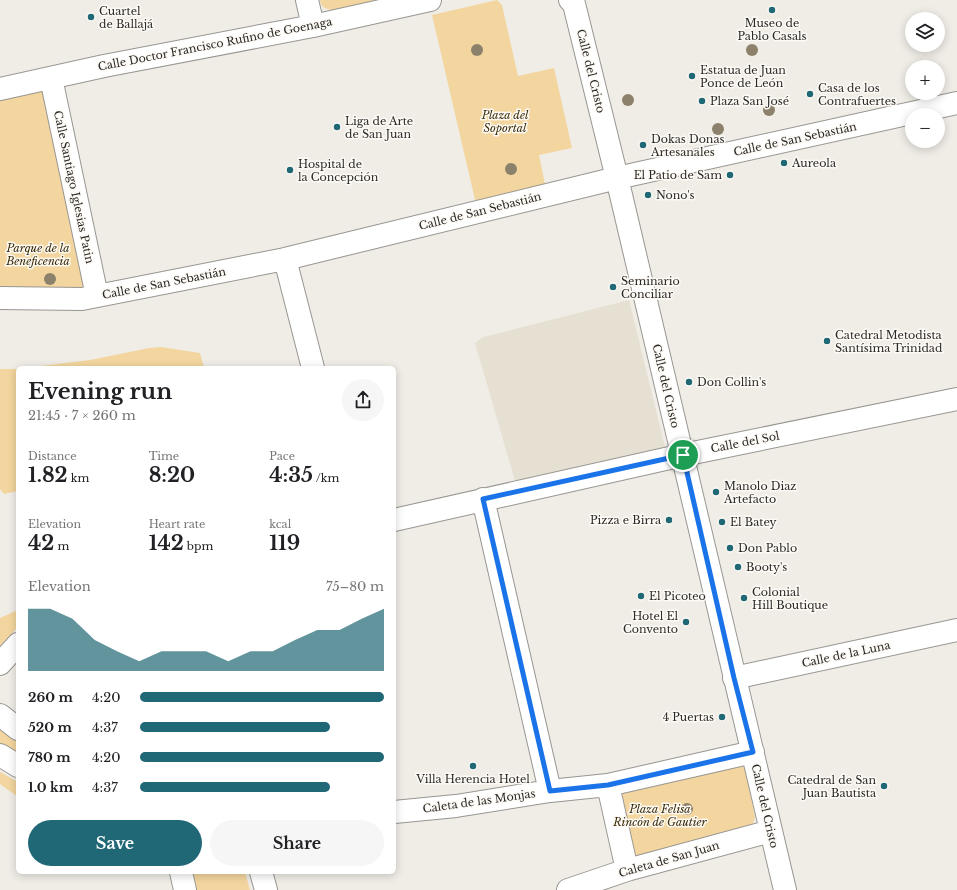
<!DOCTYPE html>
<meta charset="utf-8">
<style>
:root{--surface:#fff;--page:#f6f6f6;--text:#202124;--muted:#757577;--accent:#216876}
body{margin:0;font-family:"Libre Baskerville",serif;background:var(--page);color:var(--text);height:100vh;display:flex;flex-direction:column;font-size:15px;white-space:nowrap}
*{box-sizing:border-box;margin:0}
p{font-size:13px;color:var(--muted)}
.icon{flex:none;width:22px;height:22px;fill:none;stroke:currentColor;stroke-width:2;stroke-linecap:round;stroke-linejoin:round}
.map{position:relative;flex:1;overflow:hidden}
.drawer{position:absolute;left:16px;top:366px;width:380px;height:508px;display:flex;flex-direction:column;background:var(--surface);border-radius:6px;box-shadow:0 2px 10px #0003}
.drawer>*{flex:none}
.controls{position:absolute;left:905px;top:12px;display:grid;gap:8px}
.controls a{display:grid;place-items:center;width:40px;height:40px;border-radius:50%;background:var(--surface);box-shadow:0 2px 10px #0003;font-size:20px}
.pin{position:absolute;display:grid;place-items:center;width:34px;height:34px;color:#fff;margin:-17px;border:2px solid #fff;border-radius:50%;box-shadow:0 1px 4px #0007}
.round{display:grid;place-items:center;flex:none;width:42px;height:42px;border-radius:21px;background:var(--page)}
.headline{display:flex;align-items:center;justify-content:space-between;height:68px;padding:0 12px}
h1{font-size:22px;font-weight:700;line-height:30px}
.figures{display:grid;grid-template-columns:repeat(3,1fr);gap:6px;height:68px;padding:4px 12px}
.figures div{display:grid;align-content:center}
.figures b{font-size:20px;font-weight:700}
.figures small{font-size:11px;font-weight:400}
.figures p{font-size:11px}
.chart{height:112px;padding:8px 12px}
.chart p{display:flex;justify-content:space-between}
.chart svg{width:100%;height:72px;margin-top:4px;fill:var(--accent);opacity:.7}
.primary-button{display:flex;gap:8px;margin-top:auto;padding:8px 12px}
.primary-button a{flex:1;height:46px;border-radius:24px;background:var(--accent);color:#fff;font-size:16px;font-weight:700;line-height:46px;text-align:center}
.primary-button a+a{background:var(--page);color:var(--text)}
ul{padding:0 12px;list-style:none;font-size:13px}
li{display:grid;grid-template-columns:64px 48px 1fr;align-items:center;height:30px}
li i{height:10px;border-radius:5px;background:var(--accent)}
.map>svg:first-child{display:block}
.built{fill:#e6e0d3}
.green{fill:#f3d69f}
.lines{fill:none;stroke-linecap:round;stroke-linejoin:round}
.minor-casing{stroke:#989691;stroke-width:24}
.minor{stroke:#fff;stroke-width:22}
.tree{fill:#8c826b}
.route-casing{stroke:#fff;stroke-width:8}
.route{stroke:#1a73e8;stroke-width:5}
.poi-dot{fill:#216876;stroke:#fdfaf5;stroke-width:1.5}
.labels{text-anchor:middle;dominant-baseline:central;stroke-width:3;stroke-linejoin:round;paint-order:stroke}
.poi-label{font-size:11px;fill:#2a2927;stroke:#fdfaf5;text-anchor:start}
.street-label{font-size:11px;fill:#2a2927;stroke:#fdfaf5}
.park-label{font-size:11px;font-style:italic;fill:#3a2a05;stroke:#fdfaf5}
</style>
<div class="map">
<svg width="957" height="890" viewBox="0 0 957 890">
<rect width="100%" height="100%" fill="#f0ede7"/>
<!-- built -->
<path class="built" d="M629 300 666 451 515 481 475 343 483 337Z"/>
<!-- green -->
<path class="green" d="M320 0H379L332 10C325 9 321 7 320 0Z
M497 0 502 5 518 76 554 68 572 148 539 155 545 184 476 204 432 15Z
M42 88 85 292 0 293V97Z
M161 347 200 353 204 368H24L90 360 149 348Z
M0 369H18V491L4 494 0 489Z
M18 610V627L0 646V618Z
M0 729 18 742V754L0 744Z
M740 765 745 769 755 817 753 824 751 826 632 858 617 790Z
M0 772 18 782V797L0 784Z
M193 872H245L250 890H197Z"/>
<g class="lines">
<!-- minor casing -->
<g class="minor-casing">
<path id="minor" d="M307 0 313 26
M570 0 574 4 617 178 785 890
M51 78 97 296
M0 89 104 66 313 26 430 0
M285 259 313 368
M0 298 82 299 285 259 617 178 957 103
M483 499 550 791
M394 520 683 455 957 399
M0 664 18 644
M734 678 957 630
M0 715 18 729
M0 755 18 766
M608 785 627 870
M394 812 456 806 550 791 608 785 753 752
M181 872 185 890
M261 872 266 890
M568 890 627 870 771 831"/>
</g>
<!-- minor -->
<use href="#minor" class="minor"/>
</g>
<!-- trees -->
<g class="tree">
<circle cx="477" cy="50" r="6"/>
<circle cx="752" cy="50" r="6"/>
<circle cx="628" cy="100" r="6"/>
<circle cx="769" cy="110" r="6"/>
<circle cx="718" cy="129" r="6"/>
<circle cx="511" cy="169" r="6"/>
<circle cx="50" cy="279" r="6"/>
<circle cx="687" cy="809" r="6"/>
</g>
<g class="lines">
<!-- route casing -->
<g class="route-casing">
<path id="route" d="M683 455 734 678 753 752 608 785 550 791 483 499Z"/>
</g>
<!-- route -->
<use href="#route" class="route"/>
</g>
<!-- markers -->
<g class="poi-dot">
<circle cx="772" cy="10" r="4"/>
<circle cx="91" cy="17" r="4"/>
<circle cx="692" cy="76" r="4"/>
<circle cx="810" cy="94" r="4"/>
<circle cx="702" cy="101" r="4"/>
<circle cx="337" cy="127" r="4"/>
<circle cx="643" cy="145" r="4"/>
<circle cx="784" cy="163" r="4"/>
<circle cx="290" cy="170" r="4"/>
<circle cx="730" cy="175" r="4"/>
<circle cx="648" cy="195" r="4"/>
<circle cx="613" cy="287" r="4"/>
<circle cx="827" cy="341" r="4"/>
<circle cx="689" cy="382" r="4"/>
<circle cx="716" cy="492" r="4"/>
<circle cx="669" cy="520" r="4"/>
<circle cx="722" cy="522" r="4"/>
<circle cx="730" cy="548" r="4"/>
<circle cx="738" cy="567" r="4"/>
<circle cx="641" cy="596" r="4"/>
<circle cx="744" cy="598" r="4"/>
<circle cx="686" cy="622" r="4"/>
<circle cx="722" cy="717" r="4"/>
<circle cx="473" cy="766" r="4"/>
<circle cx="884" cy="786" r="4"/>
</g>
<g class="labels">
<!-- poi labels -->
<g class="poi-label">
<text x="99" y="11">Cuartel<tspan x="99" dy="13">de Ballajá</tspan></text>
<text x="772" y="23" text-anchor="middle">Museo de<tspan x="772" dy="13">Pablo Casals</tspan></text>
<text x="700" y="70">Estatua de Juan<tspan x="700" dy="13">Ponce de León</tspan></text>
<text x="818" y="88">Casa de los<tspan x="818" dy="13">Contrafuertes</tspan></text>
<text x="710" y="101">Plaza San José</text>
<text x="345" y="121">Liga de Arte<tspan x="345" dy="13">de San Juan</tspan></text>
<text x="651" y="139">Dokas Donas<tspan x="651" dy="13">Artesanales</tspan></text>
<text x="792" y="163">Aureola</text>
<text x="298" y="164">Hospital de<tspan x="298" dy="13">la Concepción</tspan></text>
<text x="722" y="175" text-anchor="end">El Patio de Sam</text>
<text x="656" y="195">Nono's</text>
<text x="621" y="281">Seminario<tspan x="621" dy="13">Conciliar</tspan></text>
<text x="835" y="335">Catedral Metodista<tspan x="835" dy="13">Santísima Trinidad</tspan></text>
<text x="697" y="382">Don Collin's</text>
<text x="724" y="486">Manolo Diaz<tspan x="724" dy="13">Artefacto</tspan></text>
<text x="661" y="520" text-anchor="end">Pizza e Birra</text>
<text x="730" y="522">El Batey</text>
<text x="738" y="548">Don Pablo</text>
<text x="746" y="567">Booty's</text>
<text x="752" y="592">Colonial<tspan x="752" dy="13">Hill Boutique</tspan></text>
<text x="649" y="596">El Picoteo</text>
<text x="678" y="616" text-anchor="end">Hotel El<tspan x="678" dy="13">Convento</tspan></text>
<text x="714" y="717" text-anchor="end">4 Puertas</text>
<text x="473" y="779" text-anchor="middle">Villa Herencia Hotel</text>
<text x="876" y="780" text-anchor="end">Catedral de San<tspan x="876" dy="13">Juan Bautista</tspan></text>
</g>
<!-- street labels -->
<g class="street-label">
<text transform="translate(215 44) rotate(-11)">Calle Doctor Francisco Rufino de Goenaga</text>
<text transform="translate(591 71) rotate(76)">Calle del Cristo</text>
<text transform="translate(795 139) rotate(-12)">Calle de San Sebastián</text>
<text transform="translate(74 187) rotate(78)">Calle Santiago Iglesias Patin</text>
<text transform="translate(480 211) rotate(-14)">Calle de San Sebastián</text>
<text transform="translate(164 283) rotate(-11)">Calle de San Sebastián</text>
<text transform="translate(666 386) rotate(77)">Calle del Cristo</text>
<text transform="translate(745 442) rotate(-11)">Calle del Sol</text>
<text transform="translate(846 654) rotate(-12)">Calle de la Luna</text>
<text transform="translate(479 801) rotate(-8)">Caleta de las Monjas</text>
<text transform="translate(765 806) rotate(77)">Calle del Cristo</text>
<text transform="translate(669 859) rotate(-16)">Caleta de San Juan</text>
</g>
<!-- park labels -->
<g class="park-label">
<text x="505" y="115">Plaza del<tspan x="505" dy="13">Soportal</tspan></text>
<text x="38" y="248">Parque de la<tspan x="38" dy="13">Beneficencia</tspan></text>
<text x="660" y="809">Plaza Felisa<tspan x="660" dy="13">Rincón de Gautier</tspan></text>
</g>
</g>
</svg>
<div class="controls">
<a><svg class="icon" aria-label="layers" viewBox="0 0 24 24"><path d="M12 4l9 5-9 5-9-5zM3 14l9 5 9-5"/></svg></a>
<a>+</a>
<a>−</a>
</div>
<div class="pin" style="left:683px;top:455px;background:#1e9e55"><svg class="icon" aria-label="arrive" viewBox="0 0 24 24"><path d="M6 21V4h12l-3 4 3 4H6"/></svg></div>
<section class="drawer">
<div class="headline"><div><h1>Evening run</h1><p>21:45 · 7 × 260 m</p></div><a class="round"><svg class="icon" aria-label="share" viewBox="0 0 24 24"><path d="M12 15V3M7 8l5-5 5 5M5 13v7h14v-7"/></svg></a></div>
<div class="figures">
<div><p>Distance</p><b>1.82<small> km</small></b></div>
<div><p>Time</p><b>8:20</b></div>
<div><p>Pace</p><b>4:35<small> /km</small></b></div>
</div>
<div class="figures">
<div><p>Elevation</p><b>42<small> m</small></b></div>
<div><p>Heart rate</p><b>142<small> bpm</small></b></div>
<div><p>kcal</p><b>119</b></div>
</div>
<div class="chart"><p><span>Elevation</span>75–80 m</p>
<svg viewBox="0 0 160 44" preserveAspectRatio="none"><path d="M0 44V6L10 6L20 12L30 25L40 32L50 38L60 32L70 32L80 32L90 38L100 32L110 32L120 25L130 19L140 19L150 12L160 6V44z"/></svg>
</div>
<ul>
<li><b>260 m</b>4:20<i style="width:100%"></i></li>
<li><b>520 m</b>4:37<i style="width:78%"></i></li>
<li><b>780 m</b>4:20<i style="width:100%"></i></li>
<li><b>1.0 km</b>4:37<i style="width:78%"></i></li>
</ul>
<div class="primary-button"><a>Save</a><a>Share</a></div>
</section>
</div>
